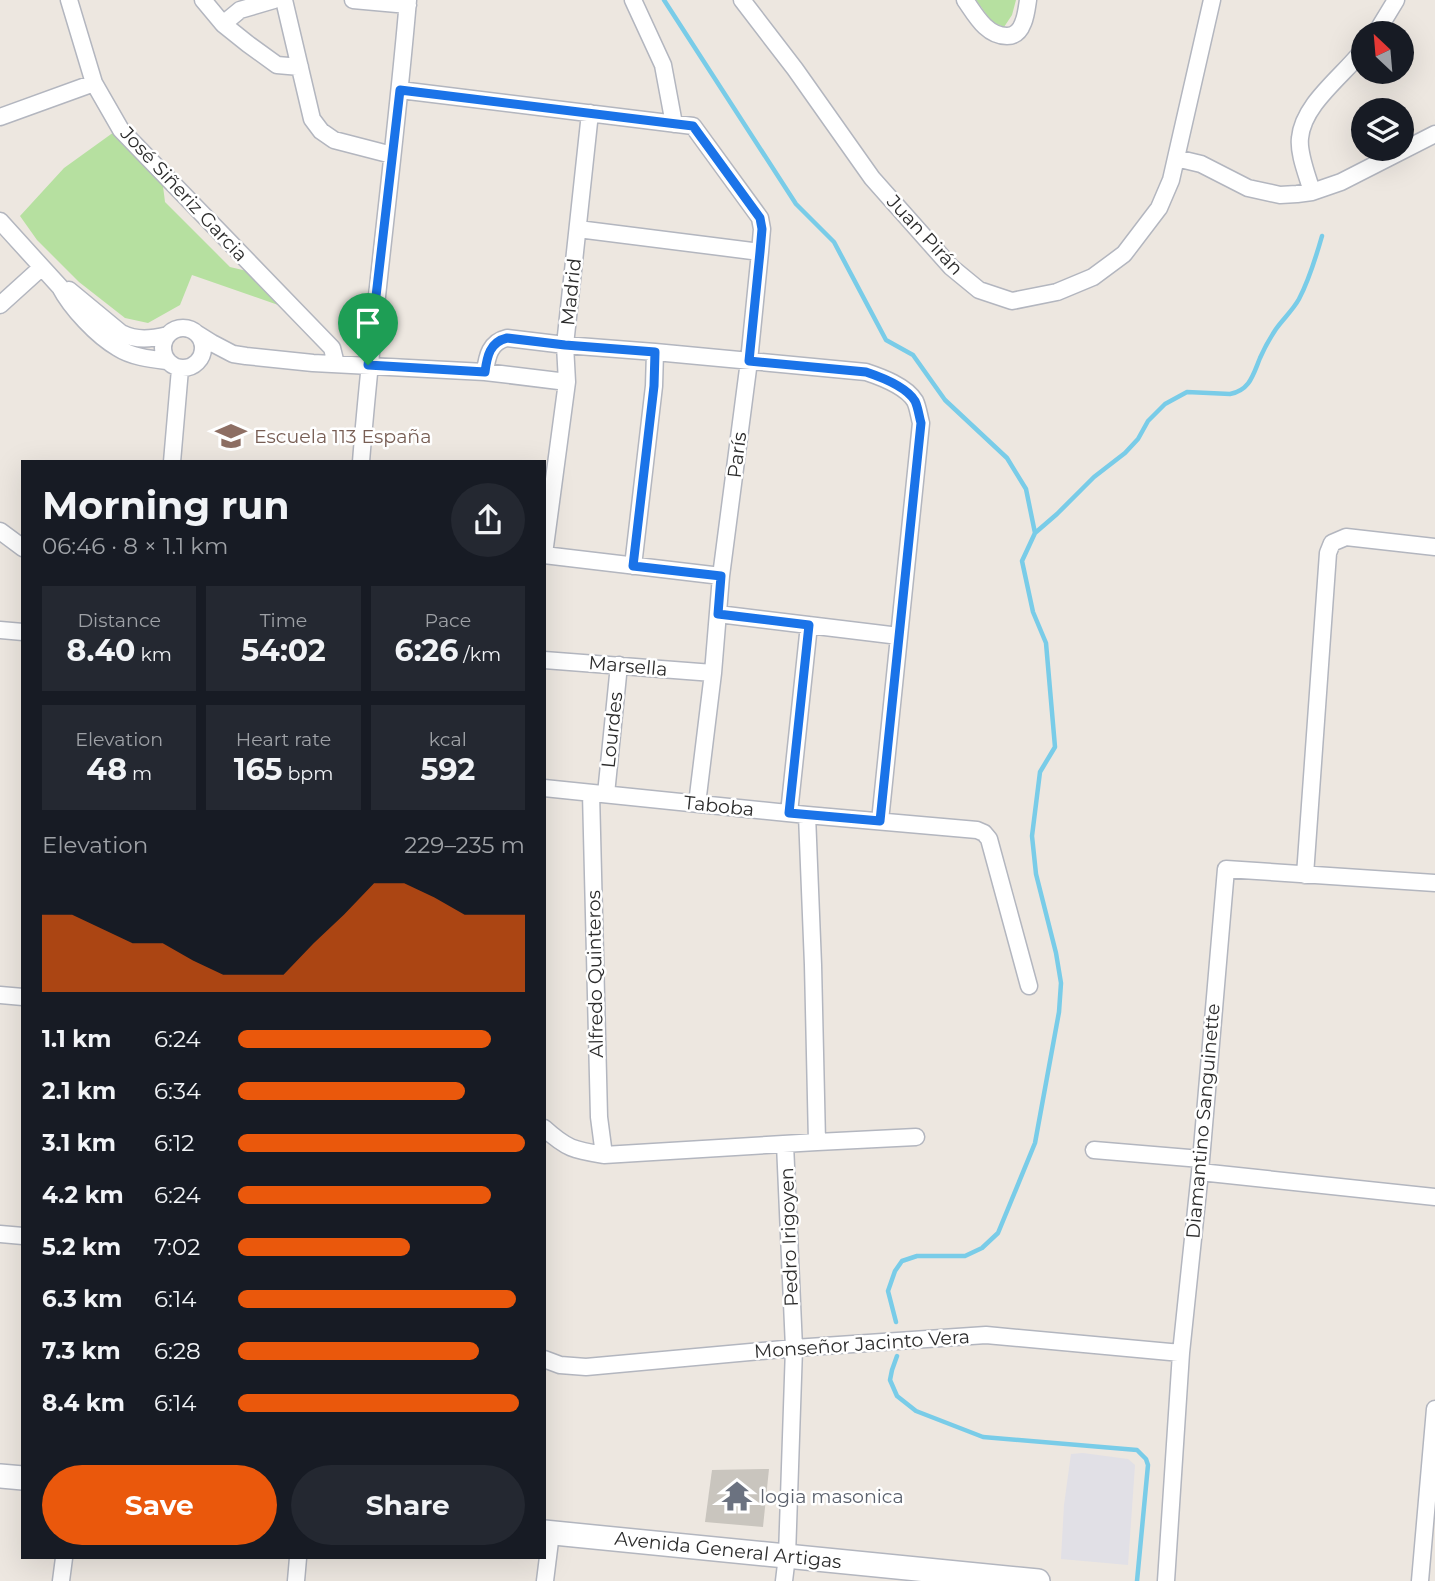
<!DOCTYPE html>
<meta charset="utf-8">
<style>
:root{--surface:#171b24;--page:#242831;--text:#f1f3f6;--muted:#9ea1a6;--accent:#ea580c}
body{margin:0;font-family:Montserrat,sans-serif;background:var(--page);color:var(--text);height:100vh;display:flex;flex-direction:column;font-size:26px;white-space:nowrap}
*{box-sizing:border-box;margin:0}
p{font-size:23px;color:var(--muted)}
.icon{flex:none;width:38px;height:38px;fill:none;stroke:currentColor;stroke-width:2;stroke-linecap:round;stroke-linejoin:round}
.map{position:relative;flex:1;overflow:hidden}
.side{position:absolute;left:21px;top:460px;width:525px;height:1099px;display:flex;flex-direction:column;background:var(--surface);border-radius:0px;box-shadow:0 7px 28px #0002}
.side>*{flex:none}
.needle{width:46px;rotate:334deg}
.tools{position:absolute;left:1351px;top:21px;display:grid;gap:14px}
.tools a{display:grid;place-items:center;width:63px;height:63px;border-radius:50%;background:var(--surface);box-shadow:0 7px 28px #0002;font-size:35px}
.pin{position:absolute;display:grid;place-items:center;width:60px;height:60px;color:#fff;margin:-72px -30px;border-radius:50% 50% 50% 0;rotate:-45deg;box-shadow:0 0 7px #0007}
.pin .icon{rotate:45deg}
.round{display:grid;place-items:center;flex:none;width:74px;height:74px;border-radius:37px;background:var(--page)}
.headline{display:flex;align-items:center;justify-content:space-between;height:119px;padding:0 21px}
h1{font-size:38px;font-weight:700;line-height:52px}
.stats{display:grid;grid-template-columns:repeat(3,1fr);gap:10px;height:119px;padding:7px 21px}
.stats div{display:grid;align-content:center;border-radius:0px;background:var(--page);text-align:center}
.stats b{font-size:30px;font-weight:700}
.stats small{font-size:19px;font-weight:400}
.stats p{font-size:19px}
.chart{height:196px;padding:14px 21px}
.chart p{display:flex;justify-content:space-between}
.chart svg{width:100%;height:126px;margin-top:7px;fill:var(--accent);opacity:.7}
.button{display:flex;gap:14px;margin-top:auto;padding:14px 21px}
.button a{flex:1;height:80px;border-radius:42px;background:var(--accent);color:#fff;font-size:28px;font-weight:700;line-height:80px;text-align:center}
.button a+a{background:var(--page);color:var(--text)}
ul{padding:0 21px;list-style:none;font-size:23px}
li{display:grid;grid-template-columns:112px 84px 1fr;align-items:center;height:52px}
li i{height:18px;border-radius:9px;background:var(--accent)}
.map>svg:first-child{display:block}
.industrial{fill:#e1e0e6}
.green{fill:#b6e0a0}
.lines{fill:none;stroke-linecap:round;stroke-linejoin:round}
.stream{stroke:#79cce8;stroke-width:4.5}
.building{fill:#c9c5be}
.minor-casing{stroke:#b3b6bf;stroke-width:19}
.secondary-casing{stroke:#b3b6bf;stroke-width:26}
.minor{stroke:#fff;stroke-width:16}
.secondary{stroke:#fff;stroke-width:23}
.route-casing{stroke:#fff;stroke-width:14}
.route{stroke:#1a73e8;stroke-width:9}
.labels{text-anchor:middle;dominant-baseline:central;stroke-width:5;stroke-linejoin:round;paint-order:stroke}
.street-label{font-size:19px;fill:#2c2c2c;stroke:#fff}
.education-label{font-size:19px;fill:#785e54;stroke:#fff;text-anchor:start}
.worship-label{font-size:19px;fill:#5b616d;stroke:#fff;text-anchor:start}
</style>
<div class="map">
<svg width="1435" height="1581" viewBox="0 0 1435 1581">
<rect width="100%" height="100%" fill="#ede7e0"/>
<!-- industrial -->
<path class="industrial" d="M1083 1453 1128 1459 1135 1465 1128 1565 1061 1559 1064 1505 1071 1454Z"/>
<!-- green -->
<path class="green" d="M976 0H1016L1012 15 1004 27 992 22Z
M114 132 163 186 165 202 230 267 247 271 281 306 192 275 180 305 148 323 125 318 79 282 37 240 20 216 64 168Z"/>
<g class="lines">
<!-- stream -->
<path class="stream" d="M664 0 796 204 834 242 886 340 913 355 945 400 1007 458 1026 489 1035 533 1022 561 1033 612 1046 643 1055 747 1040 772 1032 836 1036 874 1056 953 1061 983 1059 1012 1035 1143 998 1233 982 1248 965 1256H917L902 1261 895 1271 888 1291 896 1322
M1035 533 1057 514 1094 477 1125 453 1138 439 1148 421 1165 404 1187 392 1230 394C1250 390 1253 375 1260 358 1264 349 1270 338 1276 329 1283 319 1293 310 1299 299 1309 280 1316 257 1322 236
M897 1356 892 1370 890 1380 897 1396 916 1411 983 1437 1137 1450 1146 1459 1148 1465 1137 1581"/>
</g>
<!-- building -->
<path class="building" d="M769 1469 763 1527 705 1522 712 1470Z"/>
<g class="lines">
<!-- minor casing -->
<g class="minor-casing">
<path id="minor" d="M69 0 94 83 121 130 332 348 336 364
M203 0 223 24 248 44 277 65 300 67
M284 0 312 119 321 131 334 140 392 155
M353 0 408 5
M633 0 663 65 674 124
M742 0 795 69 872 178 951 267 979 290 1012 301 1057 292 1093 277 1124 254 1159 208 1171 180 1176 158 1212 0
M965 0C975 14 986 36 1007 36 1015 36 1020 31 1023 23 1026 16 1027 7 1028 0
M223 24 240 10 274 0
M1376 33 1396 0
M400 90 693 126 760 218 762 229 760 252 749 361 721 576 713 673 697 804
M0 117 94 83
M1176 158 1201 164 1248 188 1280 195 1297 194 1312 192 1341 182 1435 134
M1312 192C1308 177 1298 154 1300 138 1303 104 1343 76 1363 50
M0 221 60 287C71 308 97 336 118 348 132 357 151 359 167 361
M578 229 760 252
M69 290 121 333C137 341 151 339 168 335
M0 305 42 267
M163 348a20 20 0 1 1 40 0a20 20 0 1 1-40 0Z
M196 333 212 343 233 354 246 356 313 363 485 372 567 382
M485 372C487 356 490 342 507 338L565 345 655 352 866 372C881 377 906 386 915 401 918 407 919 416 921 423L880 821
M172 462 180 369
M361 462C373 308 395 154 408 0
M0 531 23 548
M544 554 567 382 565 345 590 113
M544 555 721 576
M633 566 654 386 655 352
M718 614 899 636
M0 630 23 632
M544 660 713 673
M544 788 807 815 977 830 984 833 989 839 1029 986
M591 793 599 1117 604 1155
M606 794 619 665
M789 813 809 625
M807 815 813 965 817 1142
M1305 875 1328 553 1332 543 1346 537 1435 547
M0 995 23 997
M544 1128C567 1149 574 1150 604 1155L817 1142 916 1137
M1094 1150 1201 1159
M1200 1172 1435 1197
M0 1234 23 1236
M544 1359 560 1365 586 1367 794 1348 986 1335 1181 1353
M61 1581 64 1558
M296 1581 298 1558
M545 1581 551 1533
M784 1581 787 1556 794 1348 785 1144
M1166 1581 1181 1353 1200 1172 1226 869 1435 883
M1420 1581 1435 1409"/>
</g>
<!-- secondary casing -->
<g class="secondary-casing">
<path id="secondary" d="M0 1476 23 1478
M544 1532 1038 1581"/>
</g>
<!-- minor -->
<use href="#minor" class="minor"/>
<!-- secondary -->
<use href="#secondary" class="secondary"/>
</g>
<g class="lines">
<!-- route casing -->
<g class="route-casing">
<path id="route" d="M400 90 693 126 760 218 762 229 760 252 749 361 866 372C881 377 906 386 915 401 918 407 919 416 921 423L880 821 789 813 809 625 718 614 721 576 633 566 654 386 655 352 565 345 507 338C490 342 487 356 485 372L368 365Z"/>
</g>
<!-- route -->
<use href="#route" class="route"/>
</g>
<!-- icons -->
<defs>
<g id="school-bare" transform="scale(2.415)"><path d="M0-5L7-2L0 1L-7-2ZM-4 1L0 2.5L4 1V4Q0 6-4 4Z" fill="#8d6e63" stroke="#fff" stroke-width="2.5" paint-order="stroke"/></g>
<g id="temple-bare" transform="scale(2.415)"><path d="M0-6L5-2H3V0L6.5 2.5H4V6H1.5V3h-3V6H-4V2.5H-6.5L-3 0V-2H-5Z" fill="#6b7280" stroke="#fff" stroke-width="2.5" paint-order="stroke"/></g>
</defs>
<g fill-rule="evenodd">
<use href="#school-bare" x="231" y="436"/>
<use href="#temple-bare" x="737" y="1496"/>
</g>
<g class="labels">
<!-- street labels -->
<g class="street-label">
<text transform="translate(184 194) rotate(47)">José Siñeriz Garcia</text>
<text transform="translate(925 235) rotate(47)">Juan Pirán</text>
<text transform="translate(571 292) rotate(-84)">Madrid</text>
<text transform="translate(737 455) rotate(-83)">París</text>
<text transform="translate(628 666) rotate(5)">Marsella</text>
<text transform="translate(612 730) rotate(-84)">Lourdes</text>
<text transform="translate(719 806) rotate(6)">Taboba</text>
<text transform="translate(595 974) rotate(-91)">Alfredo Quinteros</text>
<text transform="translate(1203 1121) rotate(-85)">Diamantino Sanguinette</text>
<text transform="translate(789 1237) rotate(-92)">Pedro Irigoyen</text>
<text transform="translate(862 1344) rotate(-4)">Monseñor Jacinto Vera</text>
<text transform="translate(728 1550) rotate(6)">Avenida General Artigas</text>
</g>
<!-- education labels -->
<g class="education-label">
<text x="254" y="436">Escuela 113 España</text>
</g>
<!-- worship labels -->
<g class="worship-label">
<text x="760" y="1496">logia masonica</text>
</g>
</g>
</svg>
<div class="tools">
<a><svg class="needle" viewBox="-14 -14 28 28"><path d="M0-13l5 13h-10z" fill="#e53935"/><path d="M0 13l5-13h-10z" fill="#9ea1a6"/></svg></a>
<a><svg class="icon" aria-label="layers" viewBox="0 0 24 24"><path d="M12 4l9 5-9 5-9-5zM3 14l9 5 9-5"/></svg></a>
</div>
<div class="pin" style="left:368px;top:365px;background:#1e9e55"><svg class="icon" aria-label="arrive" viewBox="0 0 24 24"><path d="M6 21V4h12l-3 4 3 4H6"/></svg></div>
<section class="side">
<div class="headline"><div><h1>Morning run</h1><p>06:46 · 8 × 1.1 km</p></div><a class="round"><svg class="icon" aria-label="share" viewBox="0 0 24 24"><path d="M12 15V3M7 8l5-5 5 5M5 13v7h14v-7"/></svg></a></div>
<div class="stats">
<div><p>Distance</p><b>8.40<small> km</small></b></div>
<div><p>Time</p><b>54:02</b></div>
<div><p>Pace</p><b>6:26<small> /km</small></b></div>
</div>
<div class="stats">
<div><p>Elevation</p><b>48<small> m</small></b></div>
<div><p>Heart rate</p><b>165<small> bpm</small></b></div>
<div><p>kcal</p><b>592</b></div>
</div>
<div class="chart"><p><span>Elevation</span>229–235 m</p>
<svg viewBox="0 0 160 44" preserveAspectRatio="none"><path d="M0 44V17L10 17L20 22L30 27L40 27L50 33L60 38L70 38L80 38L90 27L100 17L110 6L120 6L130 11L140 17L150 17L160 17V44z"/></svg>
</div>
<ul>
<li><b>1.1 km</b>6:24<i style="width:88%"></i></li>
<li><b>2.1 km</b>6:34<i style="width:79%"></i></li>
<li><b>3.1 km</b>6:12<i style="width:100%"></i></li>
<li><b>4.2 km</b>6:24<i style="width:88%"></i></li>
<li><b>5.2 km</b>7:02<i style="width:60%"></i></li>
<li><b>6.3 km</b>6:14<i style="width:97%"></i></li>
<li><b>7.3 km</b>6:28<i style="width:84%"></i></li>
<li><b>8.4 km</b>6:14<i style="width:98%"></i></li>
</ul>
<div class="button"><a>Save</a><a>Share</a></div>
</section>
</div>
